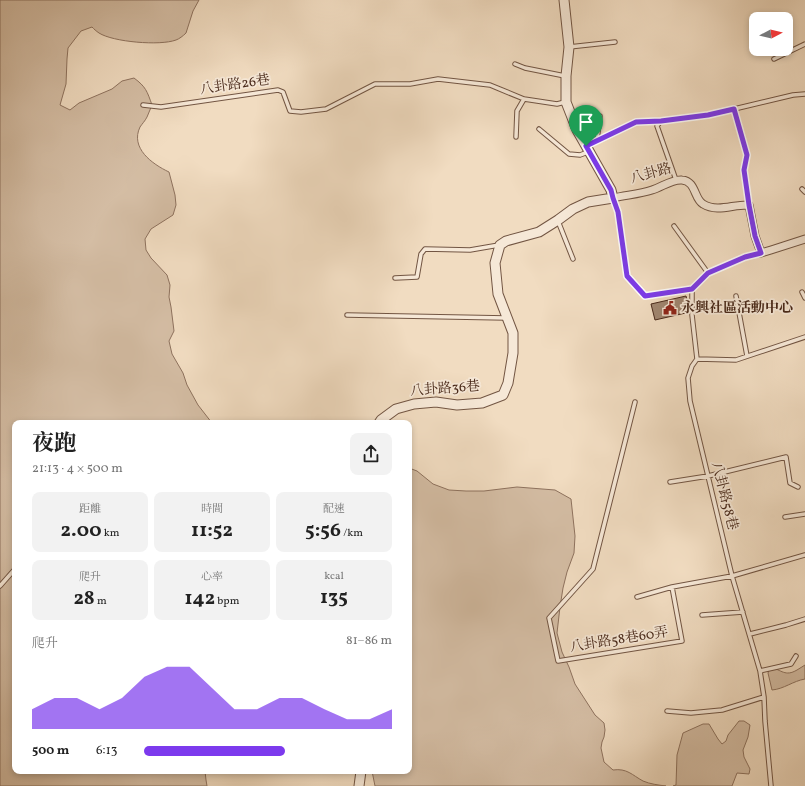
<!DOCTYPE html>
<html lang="zh-TW">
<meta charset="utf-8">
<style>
:root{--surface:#fff;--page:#f2f2f2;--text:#222;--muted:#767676;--accent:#7c3aed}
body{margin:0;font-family:Vollkorn,"Noto Serif TC",serif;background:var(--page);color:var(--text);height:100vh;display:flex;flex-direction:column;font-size:15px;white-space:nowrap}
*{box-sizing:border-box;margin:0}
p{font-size:13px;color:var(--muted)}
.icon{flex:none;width:22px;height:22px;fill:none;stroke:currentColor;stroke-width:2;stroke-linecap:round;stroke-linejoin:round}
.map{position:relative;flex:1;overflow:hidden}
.details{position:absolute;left:12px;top:420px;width:400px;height:354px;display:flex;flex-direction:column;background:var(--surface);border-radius:8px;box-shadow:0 2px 6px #0003}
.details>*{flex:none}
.needle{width:26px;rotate:83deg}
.controls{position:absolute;left:749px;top:12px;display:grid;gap:8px}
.controls a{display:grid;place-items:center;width:44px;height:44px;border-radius:8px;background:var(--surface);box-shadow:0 2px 6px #0003;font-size:20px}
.pin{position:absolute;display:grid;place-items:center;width:34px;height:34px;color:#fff;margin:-41px -17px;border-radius:50% 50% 50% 0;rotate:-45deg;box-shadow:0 0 4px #0007}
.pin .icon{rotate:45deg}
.round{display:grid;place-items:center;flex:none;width:42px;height:42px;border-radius:8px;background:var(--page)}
.summary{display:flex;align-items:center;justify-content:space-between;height:68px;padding:0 20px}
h1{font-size:22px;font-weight:700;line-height:30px}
.metrics{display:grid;grid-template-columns:repeat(3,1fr);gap:6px;height:68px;padding:4px 20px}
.metrics div{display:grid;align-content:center;border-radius:8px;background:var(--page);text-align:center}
.metrics b{font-size:20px;font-weight:700}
.metrics small{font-size:11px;font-weight:400}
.metrics p{font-size:11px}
.chart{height:112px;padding:8px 20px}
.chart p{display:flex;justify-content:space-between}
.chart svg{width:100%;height:72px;margin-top:4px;fill:var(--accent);opacity:.7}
ul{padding:0 20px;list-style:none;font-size:13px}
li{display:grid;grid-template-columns:64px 48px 1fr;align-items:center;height:30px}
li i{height:10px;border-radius:5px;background:var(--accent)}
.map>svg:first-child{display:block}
.green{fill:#d4bda4;stroke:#8e725e}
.building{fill:#a08670;stroke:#482819}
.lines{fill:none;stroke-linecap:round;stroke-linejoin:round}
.service-casing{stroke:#725543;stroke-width:5.5}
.minor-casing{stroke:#725543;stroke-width:9}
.tertiary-casing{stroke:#725543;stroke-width:11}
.service{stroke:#f6e8d7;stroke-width:3.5}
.minor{stroke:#f6e8d7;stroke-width:7}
.tertiary{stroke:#f6e8d7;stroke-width:9}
.route-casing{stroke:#fff;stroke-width:8}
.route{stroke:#7c3aed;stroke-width:5}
.labels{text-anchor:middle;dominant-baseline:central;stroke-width:3.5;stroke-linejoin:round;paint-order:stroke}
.street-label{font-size:14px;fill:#482819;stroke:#f6e8d7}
.poi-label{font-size:14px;font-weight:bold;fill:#482819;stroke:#f6e8d7;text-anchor:start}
</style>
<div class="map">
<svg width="805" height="786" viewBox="0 0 805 786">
<rect width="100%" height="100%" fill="#f1dcc1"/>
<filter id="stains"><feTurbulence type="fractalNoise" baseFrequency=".005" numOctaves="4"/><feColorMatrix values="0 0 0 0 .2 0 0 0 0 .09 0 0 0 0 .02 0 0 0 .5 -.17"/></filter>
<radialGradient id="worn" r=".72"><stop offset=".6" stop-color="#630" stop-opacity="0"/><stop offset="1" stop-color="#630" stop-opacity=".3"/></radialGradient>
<!-- green -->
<path class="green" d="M0 0H199L193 11 186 33C183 36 179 39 176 40 160 46 113 42 99 33 96 31 94 29 92 27L81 31 68 48 67 59 66 84 60 105 70 110 79 103 112 89 122 81 134 78C146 87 147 91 152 105 150 109 149 113 147 117 145 121 142 124 140 127 130 148 152 164 169 172L175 195 176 205 173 215 151 229 145 239 146 250 151 258 167 275 170 285 169 297 171 307 174 331 169 341 172 354 183 373 187 385 198 405 212 423H15V771H205L206 780 207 786H0Z
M409 468 417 471 433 484 449 490 466 491H484L517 487 555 490 571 499 575 536 574 553 567 572 563 588 560 607 557 633 562 652 569 667 575 684 595 715 604 723 605 730 604 737 602 742 601 748 604 762 613 770C627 768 632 775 643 781 650 784 658 785 666 786H375L372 771H409Z
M805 665V679C793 681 784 689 772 690L768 673 770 667C782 670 785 677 797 670 800 668 802 667 805 665Z
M739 721H744L750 725 748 737 743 750 744 757 750 769 749 774 737 773 732 786H673L676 785 677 755 683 733 703 724H709L718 739 722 744 726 741 728 735Z"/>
<!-- building -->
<path class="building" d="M686 296 690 312 655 320 651 304Z"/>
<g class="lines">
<!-- service casing -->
<g class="service-casing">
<path id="service" d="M569 47 615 42
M774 59 805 44
M515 64 525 68 565 76
M143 105 161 107 278 90 283 92 290 111 301 112 326 109 375 84H410L438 79 490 85 524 99 557 104 565 102
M734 109 747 155 744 170 749 205
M539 129 569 154 580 155 588 152
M516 137 517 111 524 99
M597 140 600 116
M586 146 636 122 661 121
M676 180 657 126 661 121 709 115 793 95 805 94
M802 189 805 192
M613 199 618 212 627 276 645 296 692 289
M558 221 573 259
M674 226 708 273
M761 253 745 257 708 273 692 289V315L697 359 692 366 688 378 690 401 732 576 760 671 764 697 765 721 771 786
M395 278 417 277 421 254 425 249 470 250 499 245
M802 292 805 298
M736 296 747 356
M347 315 506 318
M697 359 736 360 805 337
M635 402 593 569 549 618 558 661 682 641 672 587 732 576 805 555
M670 482 708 476 786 457 790 483 798 487
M785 517 805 514
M0 586 15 569
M637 597 672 587
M702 615 743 612
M750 634 786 625 805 619
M760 671 791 664 796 656
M667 711 691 713 722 710 764 697"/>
</g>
<!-- minor casing -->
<g class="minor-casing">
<path id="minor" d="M613 198C626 195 640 194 652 190 662 187 672 179 682 180 696 181 694 199 703 204 718 213 733 204 749 205L755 236 761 253 771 250 805 239"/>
</g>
<!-- tertiary casing -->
<g class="tertiary-casing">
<path id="tertiary" d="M379 423 381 420 396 409 414 404 436 402 457 405 482 403 503 395 508 383 513 353V333L498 294 495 263 500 245 506 241 539 232 558 220 573 209 588 202 613 198 611 190 577 130 566 102V76L569 47 564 0
M359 786 361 771"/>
</g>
<!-- service -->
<use href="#service" class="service"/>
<!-- minor -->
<use href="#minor" class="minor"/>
<!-- tertiary -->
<use href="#tertiary" class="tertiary"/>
</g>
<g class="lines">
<!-- route casing -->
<g class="route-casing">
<path id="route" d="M734 109 747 155 744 170 749 205 755 236 761 253 745 257 708 273 692 289 645 296 627 276 618 212 613 198 611 190 586 146 636 122 661 121 708 115Z"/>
</g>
<!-- route -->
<use href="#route" class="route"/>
</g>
<!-- icons -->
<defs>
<g id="civic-bare" transform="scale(1.08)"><path d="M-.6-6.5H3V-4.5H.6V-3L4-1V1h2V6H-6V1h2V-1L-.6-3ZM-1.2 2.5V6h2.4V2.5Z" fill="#8f2418" stroke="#f6e8d7" stroke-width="2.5" paint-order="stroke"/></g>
</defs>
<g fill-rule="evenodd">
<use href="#civic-bare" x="670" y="308"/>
</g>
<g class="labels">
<!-- street labels -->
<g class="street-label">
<text transform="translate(235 85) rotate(-8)">八卦路26巷</text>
<text transform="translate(651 174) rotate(-15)">八卦路</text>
<text transform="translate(445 389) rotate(-4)">八卦路36巷</text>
<text transform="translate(724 496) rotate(76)">八卦路58巷</text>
<text transform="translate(619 640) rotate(-9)">八卦路58巷60弄</text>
</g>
<!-- poi labels -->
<g class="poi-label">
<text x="681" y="308">永興社區活動中心</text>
</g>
</g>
<rect width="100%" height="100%" filter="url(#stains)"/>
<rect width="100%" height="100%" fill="url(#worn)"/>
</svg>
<div class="controls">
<a><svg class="needle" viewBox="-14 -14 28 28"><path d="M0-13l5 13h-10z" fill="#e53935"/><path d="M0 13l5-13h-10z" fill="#767676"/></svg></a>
</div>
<div class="pin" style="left:586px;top:146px;background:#1e9e55"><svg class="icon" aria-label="arrive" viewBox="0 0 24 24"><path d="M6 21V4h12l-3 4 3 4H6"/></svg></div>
<section class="details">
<div class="summary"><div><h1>夜跑</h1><p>21:13 · 4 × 500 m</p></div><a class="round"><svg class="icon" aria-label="share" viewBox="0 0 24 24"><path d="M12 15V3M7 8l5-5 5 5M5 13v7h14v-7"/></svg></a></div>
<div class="metrics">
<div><p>距離</p><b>2.00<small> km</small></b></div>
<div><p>時間</p><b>11:52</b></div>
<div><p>配速</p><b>5:56<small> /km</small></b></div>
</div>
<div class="metrics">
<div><p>爬升</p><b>28<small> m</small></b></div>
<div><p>心率</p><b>142<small> bpm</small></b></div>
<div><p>kcal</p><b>135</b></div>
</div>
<div class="chart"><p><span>爬升</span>81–86 m</p>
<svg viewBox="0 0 160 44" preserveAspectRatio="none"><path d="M0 44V32L10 25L20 25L30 32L40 25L50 12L60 6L70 6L80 19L90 32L100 32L110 25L120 25L130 32L140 38L150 38L160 32V44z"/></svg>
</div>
<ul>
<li><b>500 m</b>6:13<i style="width:57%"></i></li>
</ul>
</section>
</div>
